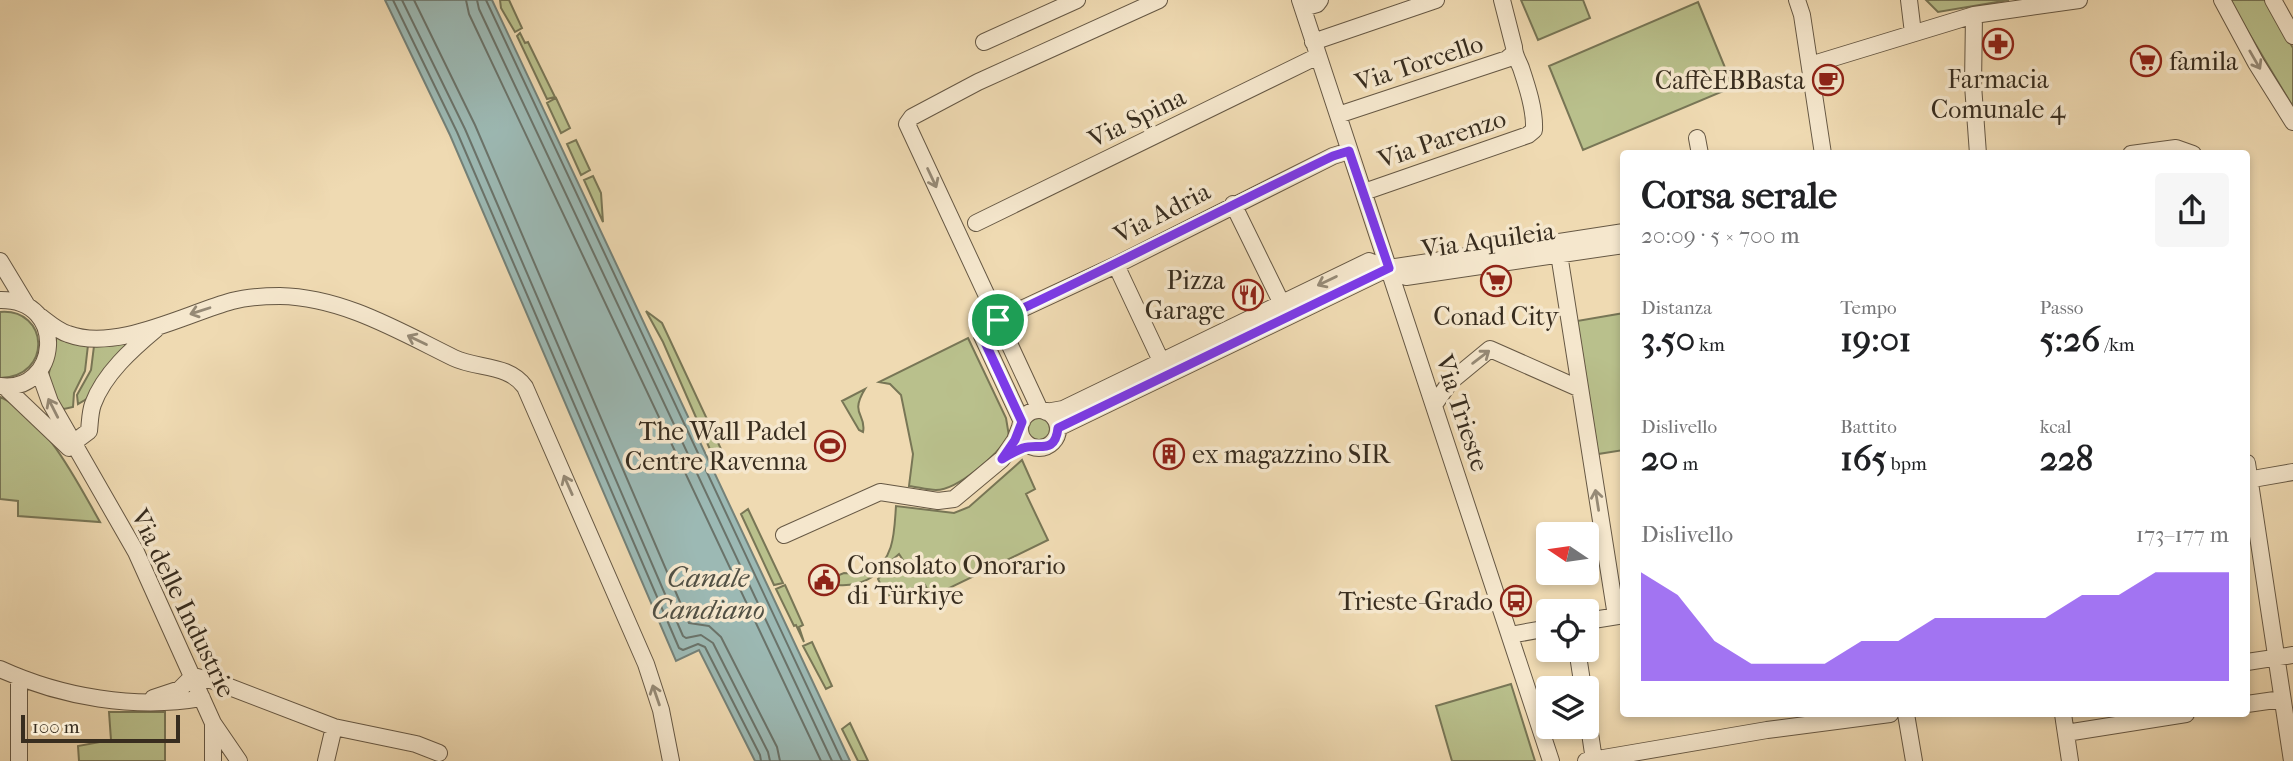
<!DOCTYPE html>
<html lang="it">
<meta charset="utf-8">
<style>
:root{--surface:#fff;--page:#f6f6f6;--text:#202124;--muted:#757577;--accent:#7c3aed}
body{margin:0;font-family:"IM FELL French Canon",serif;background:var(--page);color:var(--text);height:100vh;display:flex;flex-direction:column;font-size:26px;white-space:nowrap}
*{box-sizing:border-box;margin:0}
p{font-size:23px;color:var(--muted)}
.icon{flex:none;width:38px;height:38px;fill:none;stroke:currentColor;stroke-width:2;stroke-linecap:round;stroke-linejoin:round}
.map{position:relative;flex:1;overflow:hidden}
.drawer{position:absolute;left:1620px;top:150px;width:630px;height:567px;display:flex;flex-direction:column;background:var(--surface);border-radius:7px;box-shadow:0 4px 10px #0003}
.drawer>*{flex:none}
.needle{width:46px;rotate:283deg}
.controls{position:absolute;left:1536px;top:522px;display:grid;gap:14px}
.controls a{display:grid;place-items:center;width:63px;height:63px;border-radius:7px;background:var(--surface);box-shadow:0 4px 10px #0003;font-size:35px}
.scale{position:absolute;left:21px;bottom:18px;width:159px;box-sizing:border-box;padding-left:7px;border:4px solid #382d1f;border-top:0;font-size:19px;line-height:24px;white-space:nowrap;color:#382d1f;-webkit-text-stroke:5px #f5e7cd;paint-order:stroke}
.pin{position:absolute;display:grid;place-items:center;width:60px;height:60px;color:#fff;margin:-30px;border:4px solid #fff;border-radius:50%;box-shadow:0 2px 7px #0007}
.round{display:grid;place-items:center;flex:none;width:74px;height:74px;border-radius:7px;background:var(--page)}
.summary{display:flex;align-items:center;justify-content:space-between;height:119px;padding:0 21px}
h1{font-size:38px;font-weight:700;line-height:52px}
.stats{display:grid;grid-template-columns:repeat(3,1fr);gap:10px;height:119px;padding:7px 21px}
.stats div{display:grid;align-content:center}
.stats b{font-size:35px;font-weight:700}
.stats small{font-size:19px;font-weight:400}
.stats p{font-size:19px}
.chart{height:196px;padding:14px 21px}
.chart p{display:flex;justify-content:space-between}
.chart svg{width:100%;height:126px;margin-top:7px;fill:var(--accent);opacity:.7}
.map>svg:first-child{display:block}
.green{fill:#b9c08c;stroke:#787656;stroke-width:2}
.water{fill:#9cb9b4;stroke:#748178;stroke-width:2}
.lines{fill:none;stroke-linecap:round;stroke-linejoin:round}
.shore{stroke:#6a736a;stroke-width:2}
.minor-casing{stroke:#665844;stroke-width:18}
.minor{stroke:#f5e7cd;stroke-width:16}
.oneway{stroke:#968a76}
.route-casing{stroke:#fff;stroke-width:14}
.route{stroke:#7c3aed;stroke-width:9}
.labels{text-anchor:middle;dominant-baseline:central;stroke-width:7;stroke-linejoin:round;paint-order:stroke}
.poi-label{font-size:26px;fill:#382d1f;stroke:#f5e7cd;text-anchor:end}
.street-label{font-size:26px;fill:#382d1f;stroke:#f5e7cd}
.water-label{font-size:28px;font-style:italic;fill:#515044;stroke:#f5e7cd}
</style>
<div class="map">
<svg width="2293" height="761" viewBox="0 0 2293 761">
<rect width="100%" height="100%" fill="#efdab2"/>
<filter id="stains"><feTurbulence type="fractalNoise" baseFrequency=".00286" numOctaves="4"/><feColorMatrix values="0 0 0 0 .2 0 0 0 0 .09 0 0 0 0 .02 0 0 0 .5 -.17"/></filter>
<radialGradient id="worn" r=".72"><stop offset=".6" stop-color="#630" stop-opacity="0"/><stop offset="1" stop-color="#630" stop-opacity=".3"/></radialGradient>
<!-- green -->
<path class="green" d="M500 0H509L522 28 515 32 501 8Z
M1521 0H1583L1590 18 1538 40Z
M1926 0H2009L1938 12Z
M2229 0H2267L2293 48V107Z
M1698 2 1733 87 1583 150 1549 66Z
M520 33 525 43 528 42 555 97 547 99 517 36Z
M556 98 570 128 561 133 547 103Z
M576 140 590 170 581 175 567 144Z
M593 176 601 193 603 222 584 180Z
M646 311 662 323 721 449 712 454 663 342Z
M0 312C49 308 53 377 0 378Z
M1624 313V450L1598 454 1577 321Z
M54 334 88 345 85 371 74 393 73 407 64 409 60 407 48 377 55 347Z
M143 337 90 397 78 404 77 395 91 370 94 346Z
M968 338 1006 418 1009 436C998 454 958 490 936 490 927 490 918 487 909 486L913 454 901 395 890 384 879 382Z
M865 389C849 415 867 414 863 432L859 430 842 401Z
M0 397C46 418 76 480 100 522L18 516V501L0 499Z
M1027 429a12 12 0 1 1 24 0a12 12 0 1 1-24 0Z
M1022 460 1035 489 1026 494 1048 540 931 597 925 585 886 596 878 579 889 567 903 560 899 554C878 572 868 587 838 585L836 582 839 575 844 573 870 575C895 557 894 533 896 506L954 513 969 507Z
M748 509 783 583 774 585 741 514Z
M785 585 803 625 799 627 804 642 796 625 794 626 776 589Z
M812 642 832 686 826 689 803 646Z
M1511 684 1535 761H1452L1436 706Z
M109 712H165V761H79L78 746 111 740Z
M850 723 868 761H858L842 729Z"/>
<!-- water -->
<path class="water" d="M385 0H492L850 761H755L699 650 676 661 450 135Z"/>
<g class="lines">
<!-- shore -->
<path class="shore" d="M393 0 457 132 679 648 683 650 698 644 705 647 760 755 761 761
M402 0 465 129 683 636 686 638 701 635 713 643 768 752 770 761
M414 0 475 125 689 623 709 626 721 637 777 747 780 761
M466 0 469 14 821 761
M477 0 479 9 832 761
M486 0 842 761"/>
<!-- minor casing -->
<g class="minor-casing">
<path id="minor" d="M1300 0 1551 761
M1797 0 1802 15 1823 154
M1909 0 1913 33
M2222 0 2256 63 2293 122
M2273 0 2293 36
M1303 8 1317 4 1320 0
M1974 15 1973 85 1978 154
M984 42 1077 0
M1313 42 1436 0
M1810 65 1974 15 2079 0
M1338 115 1507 59 1513 54
M1697 138 1700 154
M2131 154 2176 148 2193 154
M1364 192 1528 135 1534 130C1535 110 1527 86 1521 68 1518 60 1514 55 1514 47L1502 0
M1233 204 1282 304
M976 223 1318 56
M1559 254 1616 616
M0 261 26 304
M1116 265 1162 363
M0 300C69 299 59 394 0 386
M41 317C49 323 58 331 68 334 116 352 185 314 232 301 247 297 264 296 280 296 342 297 399 331 454 358 477 369 509 364 525 387L646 664 661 710 671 761
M998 320 1116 265 1333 156 1349 151
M998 320 993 329 982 336 1022 422
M39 371 50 402 136 552 213 723 239 761
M5 387 69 448
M1434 405 1450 382 1490 349 1578 388
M1040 410 907 124 912 117 978 82 1159 0
M1020 429a19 19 0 1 1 38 0a19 19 0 1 1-38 0Z
M1046 412 1063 409 1369 261 1406 277 1624 245
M1058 428 1389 268 1624 232
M63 441 73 443 89 431C90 422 90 412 93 404 104 374 132 349 156 329
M2247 463 2292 761
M2247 480 2293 472
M784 535 880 492 938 501 954 499 1002 459 1015 440 1020 427
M1587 621 1624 615
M1510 635 1549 628
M1577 649 1583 688
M2247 662 2293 655
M0 669C61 697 136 710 202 698
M193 676 214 681 334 727 416 744 439 753
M153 698 180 689 193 676
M2247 704 2282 699
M1587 713 1594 760
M1906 714 1914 761
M2063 714 2070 761
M2066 733 2186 714
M19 761V678
M213 761V723
M326 761 334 727
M1586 761 1767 730 1890 714"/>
</g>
<!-- minor -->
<use href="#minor" class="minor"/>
</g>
<!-- one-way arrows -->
<defs><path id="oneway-shaft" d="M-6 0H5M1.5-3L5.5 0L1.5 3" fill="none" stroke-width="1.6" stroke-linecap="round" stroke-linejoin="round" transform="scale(1.75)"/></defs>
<g class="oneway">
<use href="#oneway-shaft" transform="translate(2255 60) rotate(60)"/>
<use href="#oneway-shaft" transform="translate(932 178) rotate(65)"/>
<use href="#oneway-shaft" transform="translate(1327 281) rotate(154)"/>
<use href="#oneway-shaft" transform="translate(200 311) rotate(162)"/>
<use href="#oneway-shaft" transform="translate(417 340) rotate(-154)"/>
<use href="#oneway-shaft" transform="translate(1481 357) rotate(-37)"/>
<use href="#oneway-shaft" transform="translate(53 408) rotate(-117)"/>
<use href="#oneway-shaft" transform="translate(568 485) rotate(-114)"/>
<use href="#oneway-shaft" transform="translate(1597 500) rotate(-99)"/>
<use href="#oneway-shaft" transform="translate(656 695) rotate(-109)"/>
</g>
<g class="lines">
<!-- route casing -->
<g class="route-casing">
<path id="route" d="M1349 151 1389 268 1058 428C1055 455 1039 443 1023 448 1016 451 1008 455 1002 459L1015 440 1022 422 982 336 993 329 998 320C1110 268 1221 210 1333 156Z"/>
</g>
<!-- route -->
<use href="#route" class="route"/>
</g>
<!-- icons -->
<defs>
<g id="pharmacy-ring" transform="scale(1.575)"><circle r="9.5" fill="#f5e7cd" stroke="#8f2418" stroke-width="1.5"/><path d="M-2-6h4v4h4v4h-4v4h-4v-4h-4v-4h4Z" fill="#8f2418"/></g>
<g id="supermarket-ring" transform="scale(1.575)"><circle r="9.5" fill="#f5e7cd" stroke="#8f2418" stroke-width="1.5"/><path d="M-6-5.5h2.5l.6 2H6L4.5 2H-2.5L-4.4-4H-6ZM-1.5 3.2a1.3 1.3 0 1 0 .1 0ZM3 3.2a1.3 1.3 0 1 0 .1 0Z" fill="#8f2418"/></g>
<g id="cafe-ring" transform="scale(1.575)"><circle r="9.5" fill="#f5e7cd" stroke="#8f2418" stroke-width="1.5"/><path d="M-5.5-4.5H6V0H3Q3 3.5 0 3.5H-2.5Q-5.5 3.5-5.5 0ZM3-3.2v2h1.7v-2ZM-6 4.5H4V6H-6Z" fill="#8f2418"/></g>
<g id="restaurant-ring" transform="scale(1.575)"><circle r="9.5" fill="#f5e7cd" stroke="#8f2418" stroke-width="1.5"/><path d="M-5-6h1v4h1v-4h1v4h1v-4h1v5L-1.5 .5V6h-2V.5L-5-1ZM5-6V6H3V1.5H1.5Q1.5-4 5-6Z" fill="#8f2418"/></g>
<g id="stadium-ring" transform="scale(1.575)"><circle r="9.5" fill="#f5e7cd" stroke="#8f2418" stroke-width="1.5"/><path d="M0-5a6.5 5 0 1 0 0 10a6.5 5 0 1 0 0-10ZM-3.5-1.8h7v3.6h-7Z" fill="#8f2418"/></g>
<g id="building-ring" transform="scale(1.575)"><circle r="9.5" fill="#f5e7cd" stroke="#8f2418" stroke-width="1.5"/><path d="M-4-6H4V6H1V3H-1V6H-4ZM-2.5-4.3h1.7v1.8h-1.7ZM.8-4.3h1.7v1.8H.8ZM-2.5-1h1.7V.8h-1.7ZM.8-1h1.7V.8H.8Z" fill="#8f2418"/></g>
<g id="civic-ring" transform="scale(1.575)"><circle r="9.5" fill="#f5e7cd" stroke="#8f2418" stroke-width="1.5"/><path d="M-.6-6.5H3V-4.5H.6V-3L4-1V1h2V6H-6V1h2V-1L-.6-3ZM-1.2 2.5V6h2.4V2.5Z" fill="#8f2418"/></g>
<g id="bus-ring" transform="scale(1.575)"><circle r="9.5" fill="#f5e7cd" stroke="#8f2418" stroke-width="1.5"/><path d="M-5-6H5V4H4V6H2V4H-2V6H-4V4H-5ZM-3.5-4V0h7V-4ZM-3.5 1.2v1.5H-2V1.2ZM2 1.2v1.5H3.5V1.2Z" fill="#8f2418"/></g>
</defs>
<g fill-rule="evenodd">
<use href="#pharmacy-ring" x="1998" y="44"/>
<use href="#supermarket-ring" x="2146" y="61"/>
<use href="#cafe-ring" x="1828" y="80"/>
<use href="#supermarket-ring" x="1496" y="281"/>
<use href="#restaurant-ring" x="1248" y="295"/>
<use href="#stadium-ring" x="830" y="446"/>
<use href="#building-ring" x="1169" y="454"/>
<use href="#civic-ring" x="824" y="580"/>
<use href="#bus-ring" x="1516" y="601"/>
</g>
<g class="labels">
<!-- poi labels -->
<g class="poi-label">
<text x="2169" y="61" text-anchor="start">famila</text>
<text x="1998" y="79" text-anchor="middle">Farmacia<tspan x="1998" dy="30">Comunale 4</tspan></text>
<text x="1805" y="80">CaffèEBBasta</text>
<text x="1225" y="280">Pizza<tspan x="1225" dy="30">Garage</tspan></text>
<text x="1496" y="316" text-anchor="middle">Conad City</text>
<text x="807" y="431">The Wall Padel<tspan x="807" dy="30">Centre Ravenna</tspan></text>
<text x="1192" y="454" text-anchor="start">ex magazzino SIR</text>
<text x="847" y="565" text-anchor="start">Consolato Onorario<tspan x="847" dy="30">di Türkiye</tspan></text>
<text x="1493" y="601">Trieste-Grado</text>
</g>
<!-- street labels -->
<g class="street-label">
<text transform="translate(1419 63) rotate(-18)">Via Torcello</text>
<text transform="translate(1137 118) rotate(-26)">Via Spina</text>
<text transform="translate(1442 139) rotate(-19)">Via Parenzo</text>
<text transform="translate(1162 213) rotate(-27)">Via Adria</text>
<text transform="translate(1488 240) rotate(-8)">Via Aquileia</text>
<text transform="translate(1462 413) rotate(72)">Via Trieste</text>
<text transform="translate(183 603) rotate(64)">Via delle Industrie</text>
</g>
<!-- water labels -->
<g class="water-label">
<text x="708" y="577">Canale<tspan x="708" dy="32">Candiano</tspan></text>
</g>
</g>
<rect width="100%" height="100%" filter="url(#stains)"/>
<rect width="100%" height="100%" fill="url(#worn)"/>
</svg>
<div class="controls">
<a><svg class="needle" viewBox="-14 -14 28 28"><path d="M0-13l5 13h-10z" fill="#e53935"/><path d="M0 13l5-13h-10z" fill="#757577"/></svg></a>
<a><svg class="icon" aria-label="locate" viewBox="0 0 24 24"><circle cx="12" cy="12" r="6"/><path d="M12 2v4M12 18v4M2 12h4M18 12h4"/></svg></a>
<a><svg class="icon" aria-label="layers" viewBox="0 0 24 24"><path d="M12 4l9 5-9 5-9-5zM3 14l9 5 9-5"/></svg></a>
</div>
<div class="scale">100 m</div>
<div class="pin" style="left:998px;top:320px;background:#1e9e55"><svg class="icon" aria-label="arrive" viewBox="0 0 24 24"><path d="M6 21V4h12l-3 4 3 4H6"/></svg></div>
<section class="drawer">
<div class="summary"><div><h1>Corsa serale</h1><p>20:09 · 5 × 700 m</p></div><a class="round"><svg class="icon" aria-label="share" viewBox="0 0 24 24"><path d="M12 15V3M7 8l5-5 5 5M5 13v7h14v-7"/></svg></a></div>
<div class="stats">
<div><p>Distanza</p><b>3.50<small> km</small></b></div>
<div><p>Tempo</p><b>19:01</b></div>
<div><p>Passo</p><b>5:26<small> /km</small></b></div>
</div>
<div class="stats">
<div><p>Dislivello</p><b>20<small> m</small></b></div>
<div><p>Battito</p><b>165<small> bpm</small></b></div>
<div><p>kcal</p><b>228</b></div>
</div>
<div class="chart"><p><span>Dislivello</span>173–177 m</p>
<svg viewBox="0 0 160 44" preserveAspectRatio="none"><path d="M0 44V6L10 14L20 30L30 38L40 38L50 38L60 30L70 30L80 22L90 22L100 22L110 22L120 14L130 14L140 6L150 6L160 6V44z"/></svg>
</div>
</section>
</div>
